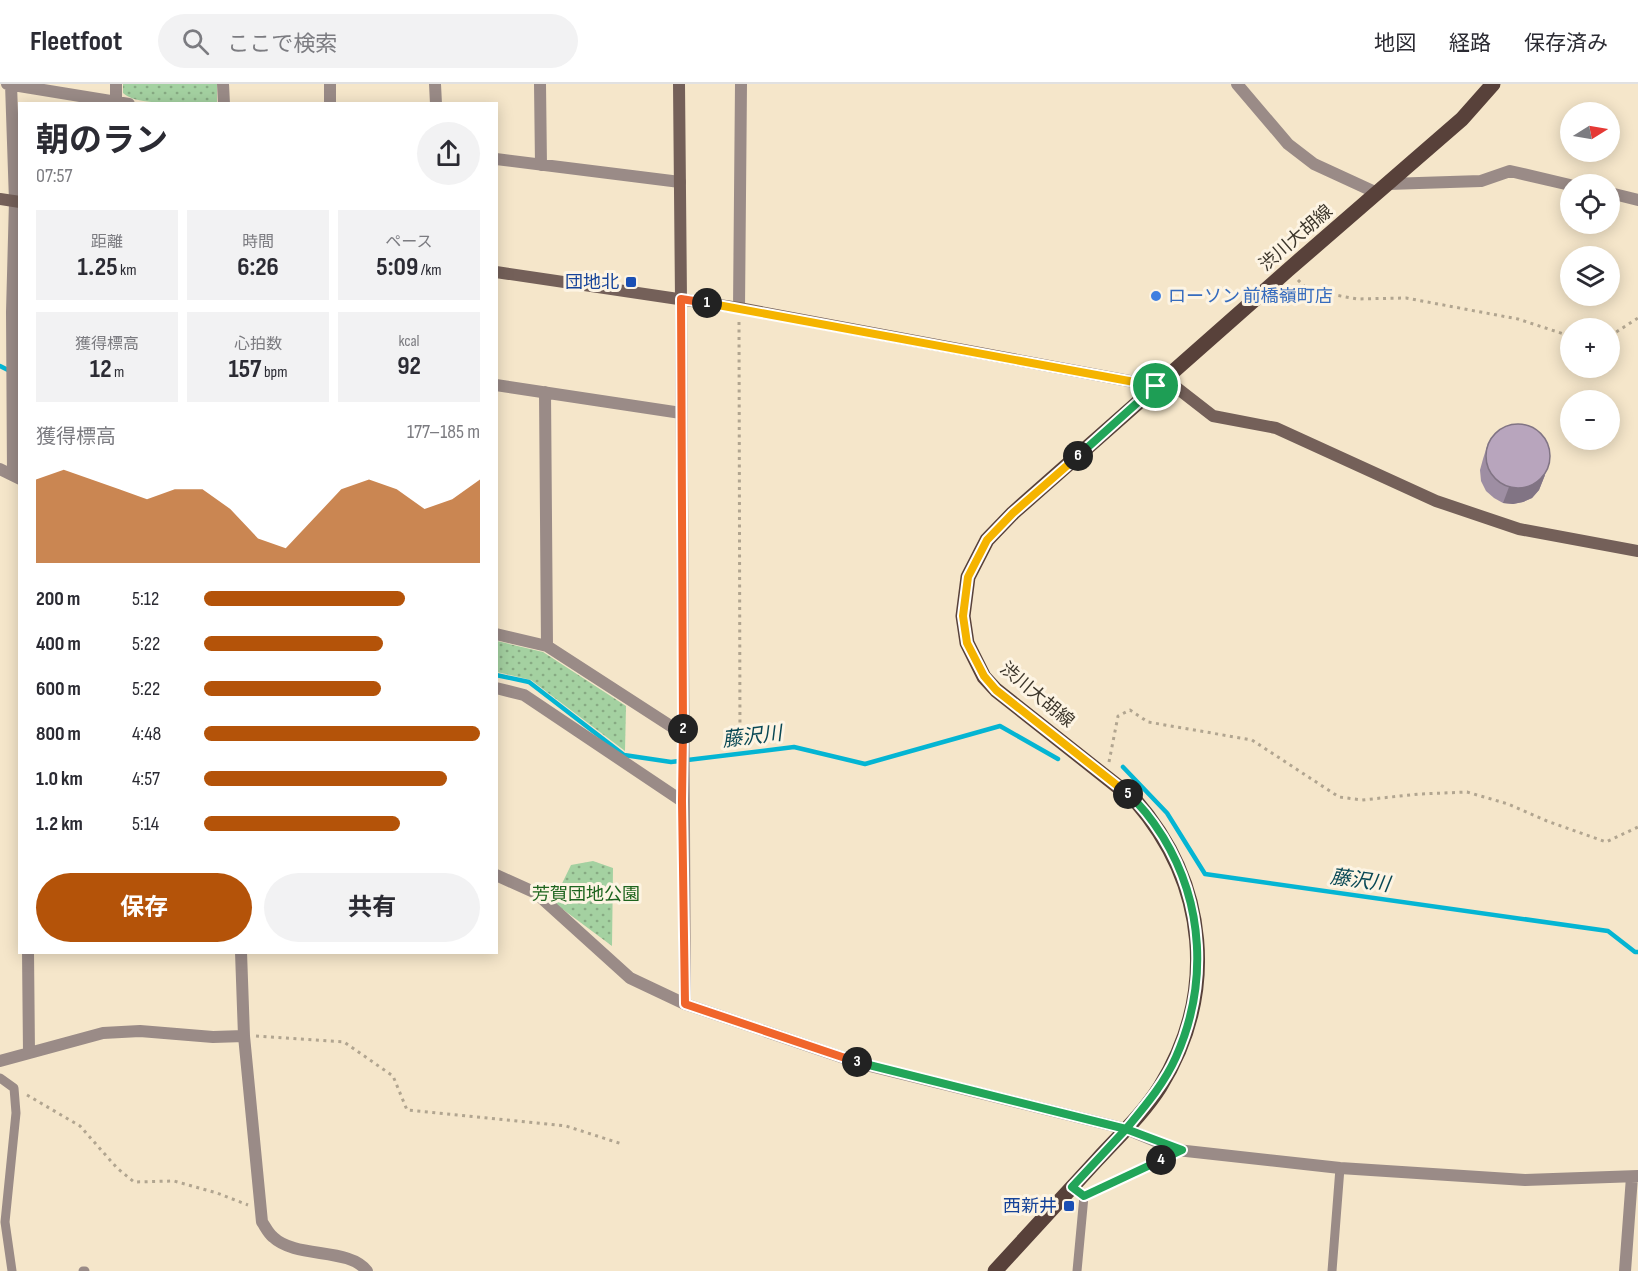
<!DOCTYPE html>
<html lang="ja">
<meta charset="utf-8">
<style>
:root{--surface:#fff;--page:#f2f2f3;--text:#2b2b33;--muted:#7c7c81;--line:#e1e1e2;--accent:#b45309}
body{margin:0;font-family:"Sofia Sans Condensed","Noto Sans JP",sans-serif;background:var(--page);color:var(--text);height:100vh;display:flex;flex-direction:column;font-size:22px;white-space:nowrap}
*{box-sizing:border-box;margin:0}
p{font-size:20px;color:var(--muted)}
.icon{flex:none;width:33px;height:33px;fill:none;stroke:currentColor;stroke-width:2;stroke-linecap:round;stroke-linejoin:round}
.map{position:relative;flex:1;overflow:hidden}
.details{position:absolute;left:18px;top:18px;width:480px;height:852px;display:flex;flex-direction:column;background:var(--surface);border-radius:0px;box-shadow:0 3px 15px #0003}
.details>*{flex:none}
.needle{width:39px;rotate:79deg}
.tools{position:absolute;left:1560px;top:18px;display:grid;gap:12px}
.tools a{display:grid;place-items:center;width:60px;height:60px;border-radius:50%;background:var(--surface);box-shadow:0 3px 15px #0003;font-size:30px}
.pin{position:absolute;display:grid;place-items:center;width:51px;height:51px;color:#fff;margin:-26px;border:3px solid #fff;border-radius:50%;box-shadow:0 2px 6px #0007}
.km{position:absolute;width:30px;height:30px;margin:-15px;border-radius:50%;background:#222;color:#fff;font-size:16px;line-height:30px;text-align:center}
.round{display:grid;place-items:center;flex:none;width:63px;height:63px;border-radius:32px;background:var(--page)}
.head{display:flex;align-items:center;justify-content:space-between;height:102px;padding:0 18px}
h1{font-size:33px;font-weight:700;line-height:45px}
.stats{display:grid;grid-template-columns:repeat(3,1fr);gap:9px;height:102px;padding:6px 18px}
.stats div{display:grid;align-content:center;border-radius:0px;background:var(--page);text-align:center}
.stats b{font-size:26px;font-weight:700}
.stats small{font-size:16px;font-weight:400}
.stats p{font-size:16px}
.chart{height:168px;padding:12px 18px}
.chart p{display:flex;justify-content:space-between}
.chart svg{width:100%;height:108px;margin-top:6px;fill:var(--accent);opacity:.7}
.primary-button{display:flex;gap:12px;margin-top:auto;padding:12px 18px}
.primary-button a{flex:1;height:69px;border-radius:36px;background:var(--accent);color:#fff;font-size:24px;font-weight:700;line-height:69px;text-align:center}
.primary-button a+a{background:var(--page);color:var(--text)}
ul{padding:0 18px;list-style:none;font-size:20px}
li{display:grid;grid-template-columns:96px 72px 1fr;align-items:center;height:45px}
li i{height:15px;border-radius:8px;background:var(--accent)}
header{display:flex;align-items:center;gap:36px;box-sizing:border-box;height:84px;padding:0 30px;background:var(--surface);border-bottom:2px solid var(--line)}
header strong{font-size:28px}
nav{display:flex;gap:33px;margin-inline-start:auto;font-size:21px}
.search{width:420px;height:54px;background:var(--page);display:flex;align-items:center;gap:15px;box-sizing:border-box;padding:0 21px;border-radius:33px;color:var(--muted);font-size:22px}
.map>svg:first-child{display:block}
.green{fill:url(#green-dots)}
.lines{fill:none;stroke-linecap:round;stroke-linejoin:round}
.stream{stroke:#04b5d3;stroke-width:4.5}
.path{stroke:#b1a590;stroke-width:3;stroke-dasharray:3 4.5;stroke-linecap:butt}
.lane{stroke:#9a8b87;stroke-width:9}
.street{stroke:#9a8b87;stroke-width:12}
.secondary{stroke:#746059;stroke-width:12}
.primary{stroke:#58413a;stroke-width:15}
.wall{fill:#9e8ea3}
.shaded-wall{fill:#817484}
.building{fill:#b8a5bd;stroke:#817484;stroke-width:1.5}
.split-1-casing{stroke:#fff;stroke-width:12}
.split-2-casing{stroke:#fff;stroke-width:12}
.split-3-casing{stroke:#fff;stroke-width:12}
.split-4-casing{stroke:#fff;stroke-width:12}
.split-5-casing{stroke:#fff;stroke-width:12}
.split-6-casing{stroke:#fff;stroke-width:12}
.split-7-casing{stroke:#fff;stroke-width:12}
.split-1{stroke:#f5b400;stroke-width:8}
.split-2{stroke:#f0652b;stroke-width:8}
.split-3{stroke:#f0652b;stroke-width:8}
.split-4{stroke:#22a559;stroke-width:8}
.split-5{stroke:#22a559;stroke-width:8}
.split-6{stroke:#f5b400;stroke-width:8}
.split-7{stroke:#22a559;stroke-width:8}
.transit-dot{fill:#1a4fb4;stroke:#fdf4e3;stroke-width:2}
.shop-dot{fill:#3f7fe0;stroke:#fdf4e3;stroke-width:2}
.labels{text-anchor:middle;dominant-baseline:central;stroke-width:6;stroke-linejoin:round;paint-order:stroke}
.street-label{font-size:18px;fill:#3c362b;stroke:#fdf4e3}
.transit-label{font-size:18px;fill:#164399;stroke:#fdf4e3;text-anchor:end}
.shop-label{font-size:18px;fill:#366cbe;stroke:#fdf4e3;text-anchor:start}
.park-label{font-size:18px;fill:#1d641e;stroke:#fdf4e3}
.water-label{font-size:20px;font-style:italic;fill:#094855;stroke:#fdf4e3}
</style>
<header>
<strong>Fleetfoot</strong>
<div class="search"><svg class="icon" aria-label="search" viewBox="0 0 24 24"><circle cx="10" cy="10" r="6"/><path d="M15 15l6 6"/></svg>ここで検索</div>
<nav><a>地図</a><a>経路</a><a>保存済み</a></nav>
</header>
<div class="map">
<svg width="1638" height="1187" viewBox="0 0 1638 1187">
<defs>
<pattern id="green-dots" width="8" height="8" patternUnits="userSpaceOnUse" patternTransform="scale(1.5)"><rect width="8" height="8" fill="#a4d1a1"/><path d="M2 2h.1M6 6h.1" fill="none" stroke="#87aa83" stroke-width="1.8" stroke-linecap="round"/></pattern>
</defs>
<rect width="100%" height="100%" fill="#f5e6ca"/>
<!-- green -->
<path class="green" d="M123 0H217V19C196 19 137 23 123 9Z
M497 557 543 568 626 622 625 667 531 596 497 588Z
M593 777 613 784 612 862 553 818 571 781Z"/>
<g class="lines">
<!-- stream -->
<path class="stream" d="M0 282 20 292
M496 591 529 598 624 671 671 678 794 663 865 680 1000 642 1058 675
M1123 683 1167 729 1205 790 1608 847 1635 868H1638"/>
<!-- path -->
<path class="path" d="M1298 196 1308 206 1357 215 1406 214 1518 235 1570 252
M739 238 740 662
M1610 252 1638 234
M1109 678 1118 632 1130 626 1148 638 1252 656 1339 713 1362 716 1420 710 1467 708 1508 720 1547 737 1606 758 1638 743
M256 952 344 958 393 992 407 1026 566 1042 622 1060
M27 1011 80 1042 117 1084 134 1098 174 1097 217 1109 248 1121"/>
<!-- lane -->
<path class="lane" d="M0 994 14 1004 16 1029 5 1138 12 1187
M1072 1103 1084 1112 1182 1066
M83 1187H85
M1077 1187 1084 1112
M1332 1187 1340 1084"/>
<!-- street -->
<path class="street" d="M7 0 129 20
M11 0 15 117 12 228 13 390
M116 0V18
M223 0 224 20
M330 0V20
M435 0 436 20
M540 0 541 81
M1237 0 1288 60 1314 80 1377 109
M496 75 680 98
M1388 100 1481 97 1510 87 1570 101
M1610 109 1638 116
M681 215 685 920
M739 224 741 0
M496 301 681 329
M545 308 547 562
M0 385 20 395
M496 550 547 562 683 650
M496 604 524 611 682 717
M496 791 536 809 630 894 685 920 862 980 1126 1045 1177 1066 1340 1084 1525 1096 1638 1092
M28 868 29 969
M241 868 244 952 262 1138C265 1142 268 1149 273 1153 296 1175 349 1163 367 1187
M0 977 103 949 140 947 213 953 244 952
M1625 1187 1632 1093"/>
<!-- secondary -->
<path class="secondary" d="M679 0 681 215
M0 115 20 118
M496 188 739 224 1156 302 1177 304 1213 332 1276 344 1436 417 1519 445 1638 467"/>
<!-- primary -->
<path class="primary" d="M995 1187C1029 1150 1063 1113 1097 1076 1118 1053 1143 1030 1160 1003 1218 909 1208 800 1135 716L996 606 984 593 967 559 963 532 968 493 987 456 1013 429 1288 186 1462 35 1493 0"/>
</g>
<!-- wall -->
<path class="wall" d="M1488 359 1545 391 1539 406 1532 414 1523 418 1513 420 1503 419 1494 414 1486 407 1481 397 1480 386 1483 375Z"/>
<!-- shaded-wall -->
<path class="shaded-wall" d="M1545 391 1539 406 1532 414 1523 418 1513 420 1503 419 1509 403Z"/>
<!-- building -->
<path class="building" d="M1486 372a32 32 0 1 1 64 0a32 32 0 1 1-64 0Z"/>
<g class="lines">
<!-- split-1 casing -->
<g class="split-1-casing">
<path id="split-1" d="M707 219 1156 302"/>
</g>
<!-- split-2 casing -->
<g class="split-2-casing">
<path id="split-2" d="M683 645 681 215 707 219"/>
</g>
<!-- split-3 casing -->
<g class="split-3-casing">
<path id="split-3" d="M683 645 682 717 685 920 857 978"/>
</g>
<!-- split-4 casing -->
<g class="split-4-casing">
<path id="split-4" d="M857 978 1126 1045 1072 1103 1084 1112 1161 1076"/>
</g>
<!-- split-5 casing -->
<g class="split-5-casing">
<path id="split-5" d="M1128 710C1142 722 1153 737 1163 753 1204 820 1208 901 1176 973 1164 1000 1145 1022 1126 1045L1182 1066 1161 1076"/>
</g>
<!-- split-6 casing -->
<g class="split-6-casing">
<path id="split-6" d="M1078 372 1013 429 987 456 968 493 963 532 967 559 984 592 996 606 1128 710"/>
</g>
<!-- split-7 casing -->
<g class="split-7-casing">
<path id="split-7" d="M1078 372 1156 302"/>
</g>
<!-- split-1 -->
<use href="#split-1" class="split-1"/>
<!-- split-2 -->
<use href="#split-2" class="split-2"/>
<!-- split-3 -->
<use href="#split-3" class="split-3"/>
<!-- split-4 -->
<use href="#split-4" class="split-4"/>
<!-- split-5 -->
<use href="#split-5" class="split-5"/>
<!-- split-6 -->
<use href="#split-6" class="split-6"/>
<!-- split-7 -->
<use href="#split-7" class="split-7"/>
</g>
<!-- markers -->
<g class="transit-dot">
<rect x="625" y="192" width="12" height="12" rx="3"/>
<rect x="1063" y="1116" width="12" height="12" rx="3"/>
</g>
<circle class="shop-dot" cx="1156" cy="212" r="6"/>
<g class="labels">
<!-- street labels -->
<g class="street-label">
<text transform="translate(1296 154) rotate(-41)">渋川大胡線</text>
<text transform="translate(1037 611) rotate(40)">渋川大胡線</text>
</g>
<!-- transit labels -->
<g class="transit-label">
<text x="619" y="198">団地北</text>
<text x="1057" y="1122">西新井</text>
</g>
<!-- shop labels -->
<g class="shop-label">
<text x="1168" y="212">ローソン 前橋嶺町店</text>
</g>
<!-- park labels -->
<g class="park-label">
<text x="586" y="810">芳賀団地公園</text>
</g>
<!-- water labels -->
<g class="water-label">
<text transform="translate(752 653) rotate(-7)">藤沢川</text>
<text transform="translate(1360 797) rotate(8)">藤沢川</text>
</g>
</g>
</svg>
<div class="tools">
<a><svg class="needle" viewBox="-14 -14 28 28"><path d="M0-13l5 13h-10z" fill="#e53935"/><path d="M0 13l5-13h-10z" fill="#7c7c81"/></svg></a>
<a><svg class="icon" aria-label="locate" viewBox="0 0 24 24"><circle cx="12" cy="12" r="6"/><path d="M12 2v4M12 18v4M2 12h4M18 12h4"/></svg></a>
<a><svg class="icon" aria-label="layers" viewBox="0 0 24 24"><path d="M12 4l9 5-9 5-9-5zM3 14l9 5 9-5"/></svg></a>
<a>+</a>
<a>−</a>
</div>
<div class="pin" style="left:1156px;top:302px;background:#1e9e55"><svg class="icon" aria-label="arrive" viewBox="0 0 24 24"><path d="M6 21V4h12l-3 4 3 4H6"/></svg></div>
<b class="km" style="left:707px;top:219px">1</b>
<b class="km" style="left:683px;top:645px">2</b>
<b class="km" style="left:857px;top:978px">3</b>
<b class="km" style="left:1161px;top:1076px">4</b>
<b class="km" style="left:1128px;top:710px">5</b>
<b class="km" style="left:1078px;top:372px">6</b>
<section class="details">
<div class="head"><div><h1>朝のラン</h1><p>07:57</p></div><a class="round"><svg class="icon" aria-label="share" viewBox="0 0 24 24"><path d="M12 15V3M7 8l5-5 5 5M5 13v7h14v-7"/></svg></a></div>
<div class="stats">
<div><p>距離</p><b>1.25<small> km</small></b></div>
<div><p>時間</p><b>6:26</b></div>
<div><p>ペース</p><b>5:09<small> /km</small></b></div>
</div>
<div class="stats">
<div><p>獲得標高</p><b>12<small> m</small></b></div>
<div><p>心拍数</p><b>157<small> bpm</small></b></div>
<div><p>kcal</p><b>92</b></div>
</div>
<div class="chart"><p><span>獲得標高</span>177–185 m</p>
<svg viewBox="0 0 160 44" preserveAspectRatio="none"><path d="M0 44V10L10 6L20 10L30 14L40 18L50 14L60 14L70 22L80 34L90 38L100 26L110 14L120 10L130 14L140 22L150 18L160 10V44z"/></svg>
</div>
<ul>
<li><b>200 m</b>5:12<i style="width:73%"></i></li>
<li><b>400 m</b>5:22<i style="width:65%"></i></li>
<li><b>600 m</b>5:22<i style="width:64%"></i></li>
<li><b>800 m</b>4:48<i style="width:100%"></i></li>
<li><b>1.0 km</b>4:57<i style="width:88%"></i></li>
<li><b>1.2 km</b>5:14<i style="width:71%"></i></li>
</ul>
<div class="primary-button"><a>保存</a><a>共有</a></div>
</section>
</div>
